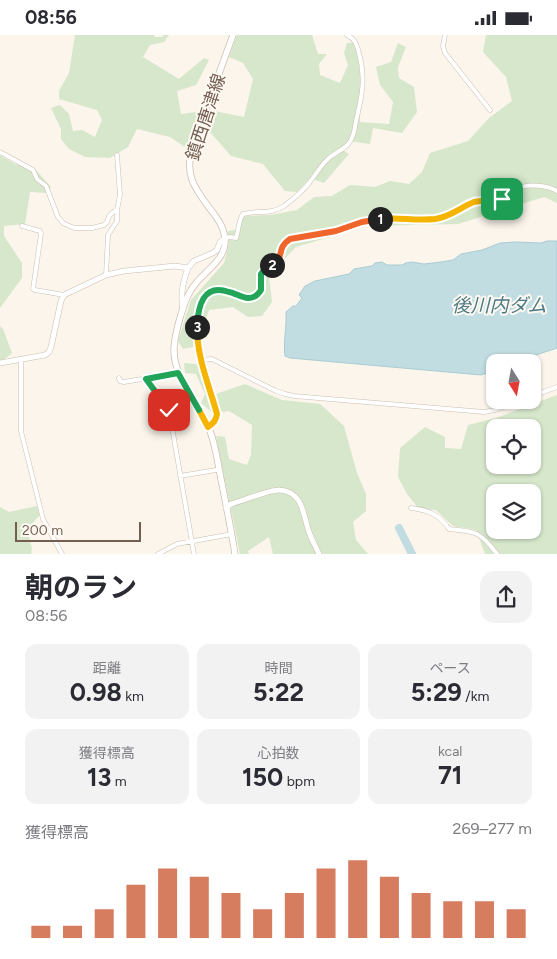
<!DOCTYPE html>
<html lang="ja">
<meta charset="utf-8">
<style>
:root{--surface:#fff;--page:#f2f2f3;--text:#2b2b33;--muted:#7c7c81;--accent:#d67c5f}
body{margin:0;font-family:Figtree,"Noto Sans JP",sans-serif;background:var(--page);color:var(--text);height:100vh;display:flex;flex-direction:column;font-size:19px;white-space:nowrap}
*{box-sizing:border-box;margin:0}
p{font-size:16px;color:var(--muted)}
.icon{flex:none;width:28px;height:28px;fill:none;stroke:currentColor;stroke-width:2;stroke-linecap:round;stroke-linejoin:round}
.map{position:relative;height:519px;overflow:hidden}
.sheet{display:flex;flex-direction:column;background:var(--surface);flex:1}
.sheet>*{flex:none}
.needle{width:32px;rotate:169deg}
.controls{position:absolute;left:486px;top:319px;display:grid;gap:10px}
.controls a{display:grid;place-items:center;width:55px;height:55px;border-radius:10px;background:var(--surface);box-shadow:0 1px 4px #0004;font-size:25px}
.scale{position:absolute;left:15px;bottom:12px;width:126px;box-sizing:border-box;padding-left:5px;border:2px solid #735e51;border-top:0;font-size:14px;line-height:18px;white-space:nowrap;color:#735e51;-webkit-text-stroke:4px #fdf9f2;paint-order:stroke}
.pin{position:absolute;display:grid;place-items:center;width:42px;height:42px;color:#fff;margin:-21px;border-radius:10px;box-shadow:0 2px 8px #0006}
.km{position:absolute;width:25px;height:25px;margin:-12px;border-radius:50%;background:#222;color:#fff;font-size:14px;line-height:25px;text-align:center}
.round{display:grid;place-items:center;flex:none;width:52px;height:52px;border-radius:15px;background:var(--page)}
.overview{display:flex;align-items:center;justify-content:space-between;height:85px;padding:0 25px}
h1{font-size:28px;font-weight:700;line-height:38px}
.metrics{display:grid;grid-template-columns:repeat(3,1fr);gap:8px;height:85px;padding:5px 25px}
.metrics div{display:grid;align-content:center;border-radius:12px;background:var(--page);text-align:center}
.metrics b{font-size:25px;font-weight:700}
.metrics small{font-size:14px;font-weight:400}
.metrics p{font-size:14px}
.chart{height:140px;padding:10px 25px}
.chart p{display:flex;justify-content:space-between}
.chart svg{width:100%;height:90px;margin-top:5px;stroke:var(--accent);stroke-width:6}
.status{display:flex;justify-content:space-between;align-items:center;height:35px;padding:0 25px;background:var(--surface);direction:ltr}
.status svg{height:14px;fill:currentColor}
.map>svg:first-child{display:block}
.green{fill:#d6e7cb;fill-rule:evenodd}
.water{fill:#c1dde2;stroke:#a9ccd3}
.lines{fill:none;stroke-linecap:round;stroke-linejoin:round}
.river{stroke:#c1dde2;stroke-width:8}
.minor-casing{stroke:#ccbeb2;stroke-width:5}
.tertiary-casing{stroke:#ccbeb2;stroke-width:6}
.secondary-casing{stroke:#cebeb0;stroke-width:7}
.minor{stroke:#fff;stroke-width:4}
.tertiary{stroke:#fff;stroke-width:5}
.secondary{stroke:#fff;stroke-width:5.5}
.split-1-casing{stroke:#fff;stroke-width:10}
.split-2-casing{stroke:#fff;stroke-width:10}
.split-3-casing{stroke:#fff;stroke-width:10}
.split-4-casing{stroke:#fff;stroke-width:10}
.split-5-casing{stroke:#fff;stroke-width:10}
.split-1{stroke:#f5b400;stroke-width:6}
.split-2{stroke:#f0652b;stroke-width:6}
.split-3{stroke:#22a559;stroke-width:6}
.split-4{stroke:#f5b400;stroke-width:6}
.split-5{stroke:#22a559;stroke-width:6}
.labels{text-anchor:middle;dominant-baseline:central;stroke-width:4;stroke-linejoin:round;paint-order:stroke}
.street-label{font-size:18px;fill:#735e51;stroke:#fdf9f2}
.water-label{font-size:19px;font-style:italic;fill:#4c7a84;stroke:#fdf9f2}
</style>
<div class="status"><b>08:56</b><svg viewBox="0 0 49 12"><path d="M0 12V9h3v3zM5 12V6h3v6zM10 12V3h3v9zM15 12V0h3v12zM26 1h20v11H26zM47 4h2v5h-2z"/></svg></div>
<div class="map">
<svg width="557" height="519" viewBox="0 0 557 519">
<rect width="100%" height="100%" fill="#fbf5eb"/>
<!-- green -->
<path class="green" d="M75 0H154L155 2H162L163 0H169L164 7 150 10 143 22 179 44 204 23 209 25 196 50 177 56 181 79 209 75 244 82 253 44 243 28 229 22 237 0H312L318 19H327L319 29 320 40 340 48 348 30 344 18 347 8H355L361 43 360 87 389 89 393 67 380 50 376 32 391 27 398 8 406 12 398 32 399 43 414 52 417 77 402 98 373 93 370 109 348 106 341 114 349 119 324 148 310 143 297 157 285 156 263 129 231 121 211 98 198 91 188 114 170 102 137 94 128 112 110 123 85 122 69 114 61 104V94L51 73 60 70 69 79 73 96 82 95 95 102 102 85 97 75 59 64V56L69 38Z
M486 0H557V168L544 162 458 189 367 191 296 212 269 240 272 267 262 281 248 282 233 272 209 275 197 311 183 314 178 306 191 265 224 228 229 209 228 196 240 194 243 181 271 180 297 175 314 162 332 161 350 150 375 152 390 146 409 149 422 137 430 118 468 106 489 83 512 66 506 42 483 17Z
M0 120 15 129 35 134 51 152 47 158 30 157 25 189 4 191V201L22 228V243L0 273Z
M0 291 3 294 12 318 0 328Z
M184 328 202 330 216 359 245 349 282 365 320 369 344 391 357 438 366 459V476L353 487 356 505 368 519H273L269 502 248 516 249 519H240L216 401 225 402 229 424 247 430 251 420 252 390 229 376 213 378 201 368 205 359 196 339 185 338Z
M557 360V519H485L476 495 453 491 436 475 418 473 407 459 398 442 400 413 425 392 445 402V413L461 414 468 390 496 383ZM495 392H532V430H495ZM495 458H532V495H495Z
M37 471 40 480 27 494 32 513 31 519H0V472L9 477Z"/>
<!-- water -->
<path class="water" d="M547 206H557V313L515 327 495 328V335L481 340 290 323 285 321C283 306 287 292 286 277L293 271H296L302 263 299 260 305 251 315 246 349 239 354 234 372 231 375 228 382 227 387 230H402L406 228 412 227 424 229 441 227 453 225 461 219 482 215 500 208 515 207 541 208Z"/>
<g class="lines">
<!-- river -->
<path class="river" d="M399 493 412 519"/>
<!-- minor casing -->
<g class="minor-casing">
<path id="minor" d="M445 0 443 11 445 18 490 75
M0 117 33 135 37 144 46 151 58 182 63 188 74 193H92L104 190 107 187 109 181 113 177 117 175
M22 191 40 196 41 199 33 254 35 255 64 260
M225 203 230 202 236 203C239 195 238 186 243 179 257 175 271 180 284 171 292 165 303 156 309 148 316 140 320 131 328 124 334 118 344 115 349 108 354 102 355 93 356 86 362 61 366 43 359 18 357 10 355 4 347 0
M106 240 108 200 117 186V175L120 160 117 120
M21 324V396L43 484 62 519
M201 325 212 324 276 356 285 359 294 361 484 377 495 375 522 365
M119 343 120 346 124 347 178 338
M146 343 169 375 194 519
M532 361 557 352
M208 392C214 388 216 385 217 379 208 344 191 311 200 274 202 268 203 261 208 257 225 244 246 276 261 255V242L263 236C267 232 274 231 278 227 284 218 277 213 290 204 304 200 320 200 335 196 348 193 361 185 375 184 395 181 416 187 436 184 450 181 461 172 474 167 483 165 492 167 501 165 509 163 513 157 520 153 528 148 549 151 557 156
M180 441 216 435
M411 473C428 475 439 479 449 494 475 496 481 497 497 519
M158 519 177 509 232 499"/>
</g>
<!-- tertiary casing -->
<g class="tertiary-casing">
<path id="tertiary" d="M183 275C180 261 183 246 188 233
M0 328 45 320 49 317 51 312 61 266 64 260 106 240 124 236 175 231 188 233 194 226 213 218 217 215 220 207 225 203
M226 473 231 469C242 466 271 454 280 455 304 457 303 481 309 497 312 505 316 512 319 519"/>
</g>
<!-- secondary casing -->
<g class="secondary-casing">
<path id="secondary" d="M233 0 193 110C183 142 196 155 214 179 219 186 224 193 225 203 227 227 201 237 191 255 183 268 175 298 174 313 173 339 192 360 204 382 214 401 217 423 221 444 226 469 231 494 235 519"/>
</g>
<!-- minor -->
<use href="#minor" class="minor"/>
<!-- tertiary -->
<use href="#tertiary" class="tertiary"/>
<!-- secondary -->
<use href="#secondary" class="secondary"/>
</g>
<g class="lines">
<!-- split-1 casing -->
<g class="split-1-casing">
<path id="split-1" d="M380 184C398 182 416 186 435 184 450 182 461 172 474 167 483 165 493 166 502 164"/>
</g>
<!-- split-2 casing -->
<g class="split-2-casing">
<path id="split-2" d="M272 230C286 222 275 214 290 204L336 196 362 187 380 184"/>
</g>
<!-- split-3 casing -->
<g class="split-3-casing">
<path id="split-3" d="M197 292C198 271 203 248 229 257 235 258 242 263 248 263 254 263 258 260 261 255V239L266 233 272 230"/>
</g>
<!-- split-4 casing -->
<g class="split-4-casing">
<path id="split-4" d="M197 292C197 323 209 350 217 379 216 385 214 388 208 392L199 375"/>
</g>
<!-- split-5 casing -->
<g class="split-5-casing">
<path id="split-5" d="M169 375 146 344 178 338 199 375"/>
</g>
<!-- split-1 -->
<use href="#split-1" class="split-1"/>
<!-- split-2 -->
<use href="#split-2" class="split-2"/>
<!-- split-3 -->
<use href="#split-3" class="split-3"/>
<!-- split-4 -->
<use href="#split-4" class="split-4"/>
<!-- split-5 -->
<use href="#split-5" class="split-5"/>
</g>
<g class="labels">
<!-- street labels -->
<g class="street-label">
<text transform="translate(206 82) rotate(-72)">鎮西唐津線</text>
</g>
<!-- water labels -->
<g class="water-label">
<text x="499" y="270">後川内ダム</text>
</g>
</g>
</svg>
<div class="controls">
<a><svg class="needle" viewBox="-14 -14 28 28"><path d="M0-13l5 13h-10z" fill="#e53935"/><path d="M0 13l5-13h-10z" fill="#7c7c81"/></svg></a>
<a><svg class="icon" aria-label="locate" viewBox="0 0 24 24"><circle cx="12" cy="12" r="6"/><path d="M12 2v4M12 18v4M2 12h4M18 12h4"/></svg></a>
<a><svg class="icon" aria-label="layers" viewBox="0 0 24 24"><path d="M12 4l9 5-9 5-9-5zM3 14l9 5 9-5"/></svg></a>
</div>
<div class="scale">200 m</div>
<div class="pin" style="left:502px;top:164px;background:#1e9e55"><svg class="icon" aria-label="arrive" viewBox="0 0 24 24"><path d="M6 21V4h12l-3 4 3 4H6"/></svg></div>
<div class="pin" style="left:169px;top:375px;background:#d93025"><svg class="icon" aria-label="check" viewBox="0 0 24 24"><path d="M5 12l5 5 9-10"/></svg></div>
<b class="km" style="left:380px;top:184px">1</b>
<b class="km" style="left:272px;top:230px">2</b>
<b class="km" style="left:197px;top:292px">3</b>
</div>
<section class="sheet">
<div class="overview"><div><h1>朝のラン</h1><p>08:56</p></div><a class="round"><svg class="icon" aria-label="share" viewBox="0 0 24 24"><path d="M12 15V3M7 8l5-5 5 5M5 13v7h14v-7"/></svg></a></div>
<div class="metrics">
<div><p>距離</p><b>0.98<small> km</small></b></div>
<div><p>時間</p><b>5:22</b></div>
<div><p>ペース</p><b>5:29<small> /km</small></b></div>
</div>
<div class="metrics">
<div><p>獲得標高</p><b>13<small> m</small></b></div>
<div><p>心拍数</p><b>150<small> bpm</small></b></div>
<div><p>kcal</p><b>71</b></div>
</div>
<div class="chart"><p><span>獲得標高</span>269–277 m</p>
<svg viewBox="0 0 160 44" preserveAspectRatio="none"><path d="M5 44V38M15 44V38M25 44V30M35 44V18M45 44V10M55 44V14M65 44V22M75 44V30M85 44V22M95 44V10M105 44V6M115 44V14M125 44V22M135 44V26M145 44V26M155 44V30"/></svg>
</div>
</section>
